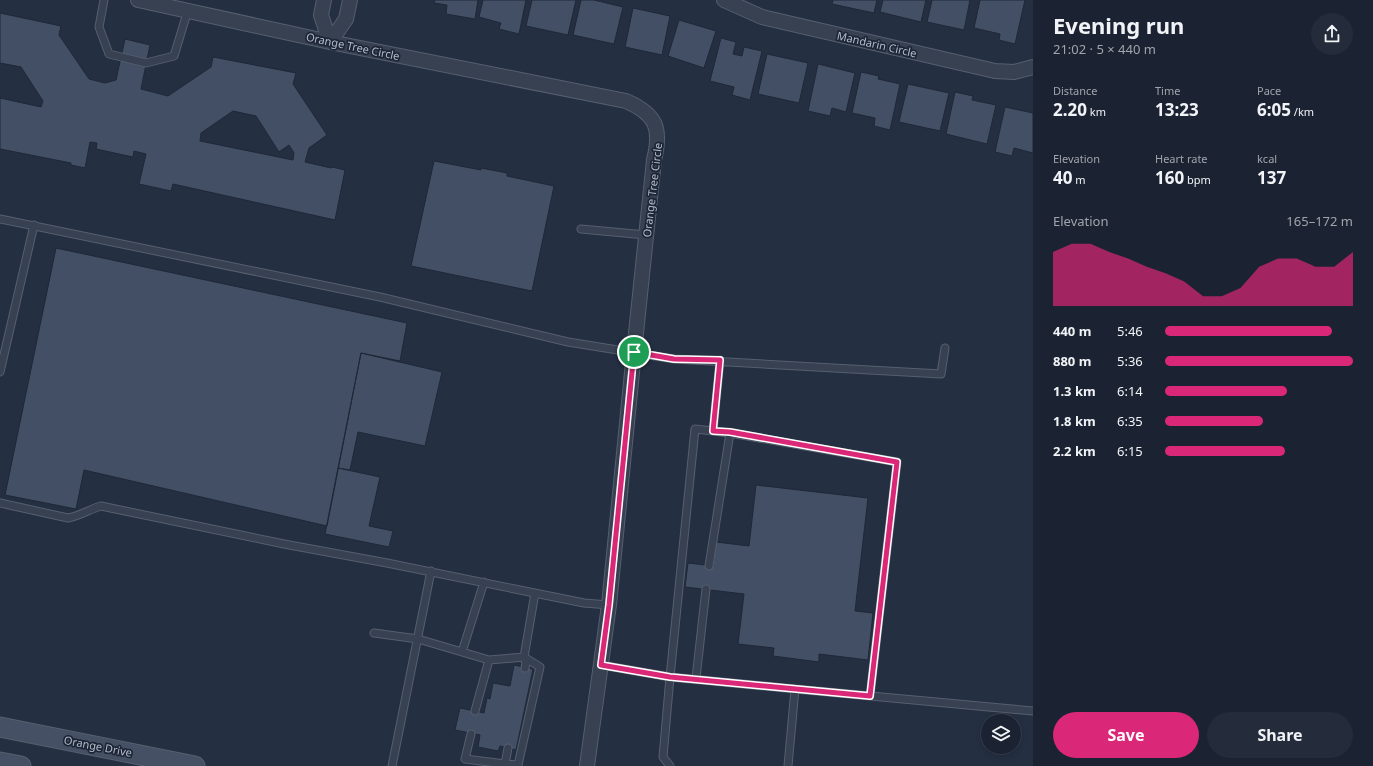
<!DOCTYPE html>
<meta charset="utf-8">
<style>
:root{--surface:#1b2332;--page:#242b3a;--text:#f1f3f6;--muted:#a0a4ac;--line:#39404d;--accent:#db2777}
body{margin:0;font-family:"Noto Sans",sans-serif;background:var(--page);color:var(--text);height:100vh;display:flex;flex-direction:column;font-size:15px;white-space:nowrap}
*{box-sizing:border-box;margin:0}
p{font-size:13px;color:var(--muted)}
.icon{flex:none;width:22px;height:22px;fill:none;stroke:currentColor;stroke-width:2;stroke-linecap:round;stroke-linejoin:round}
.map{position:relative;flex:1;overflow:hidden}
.sheet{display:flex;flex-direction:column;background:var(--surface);width:340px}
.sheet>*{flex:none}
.controls{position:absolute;left:981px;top:714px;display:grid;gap:8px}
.controls a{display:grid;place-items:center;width:40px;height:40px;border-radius:50%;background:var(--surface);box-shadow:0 2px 6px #0003,0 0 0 1px var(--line);font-size:20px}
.pin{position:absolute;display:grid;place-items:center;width:34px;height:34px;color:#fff;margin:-17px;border:2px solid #fff;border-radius:50%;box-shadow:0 1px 4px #0007}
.round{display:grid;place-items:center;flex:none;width:42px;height:42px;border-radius:21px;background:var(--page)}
.head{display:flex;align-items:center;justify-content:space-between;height:68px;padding:0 20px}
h1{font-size:22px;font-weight:700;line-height:30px}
.figures{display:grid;grid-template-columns:repeat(3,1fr);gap:6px;height:68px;padding:4px 20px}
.figures div{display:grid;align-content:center}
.figures b{font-size:17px;font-weight:700}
.figures small{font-size:11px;font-weight:400}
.figures p{font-size:11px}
.chart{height:112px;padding:8px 20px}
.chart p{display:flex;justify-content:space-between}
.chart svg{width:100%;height:72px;margin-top:4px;fill:var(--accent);opacity:.7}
.cta{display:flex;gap:8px;margin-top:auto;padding:8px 20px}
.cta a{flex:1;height:46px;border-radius:24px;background:var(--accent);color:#fff;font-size:16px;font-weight:700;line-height:46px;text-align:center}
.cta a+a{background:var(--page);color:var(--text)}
ul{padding:0 20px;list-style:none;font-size:13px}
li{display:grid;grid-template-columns:64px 48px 1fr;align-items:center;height:30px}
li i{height:10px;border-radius:5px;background:var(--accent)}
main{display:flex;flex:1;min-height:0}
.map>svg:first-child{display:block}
.building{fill:#424f64;stroke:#1f2838;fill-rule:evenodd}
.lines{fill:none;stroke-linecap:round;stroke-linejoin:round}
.lane-casing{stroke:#565f6f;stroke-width:9}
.street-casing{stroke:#565f6f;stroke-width:16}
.secondary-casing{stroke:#565f6f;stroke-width:21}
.lane{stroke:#384151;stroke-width:7}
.street{stroke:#384151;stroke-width:14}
.secondary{stroke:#465065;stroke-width:19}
.route-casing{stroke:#fff;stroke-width:8}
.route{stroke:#db2777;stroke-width:5}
.labels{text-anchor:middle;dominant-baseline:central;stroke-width:3.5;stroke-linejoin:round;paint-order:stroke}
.street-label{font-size:11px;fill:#b5bdcc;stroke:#1d2636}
</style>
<main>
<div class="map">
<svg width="1033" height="766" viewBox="0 0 1033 766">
<rect width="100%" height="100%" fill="#242f42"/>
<!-- building -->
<path class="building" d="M435 0H478L475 19 446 14 447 5 434 3Z
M483 0H526L519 34 499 29 501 23 479 17Z
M532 0H576L568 35 526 26Z
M581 0H594L623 7 614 44 573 35Z
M833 0H877L874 13 832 4Z
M883 0H926L921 22 880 12Z
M932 0H970L964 30 927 22Z
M980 0H1025L1015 44 999 40 1000 34 974 28Z
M633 8 670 16 662 55 625 47Z
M0 13 61 26 59 35 89 79 105 83 116 80 125 39 150 45 141 89 168 96 211 67 213 57 296 73 293 84 327 135 309 148 305 162 331 168 332 167 345 170 335 220 173 184 171 191 139 184 146 154 134 151 133 157 96 149 97 143 90 142 85 168 71 165V163L0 149V98L41 107 43 101 21 67 0 63ZM233 111 256 116 279 152 289 145 294 153 293 160 200 141 201 133Z
M679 20 716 31 704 68 668 56Z
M721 38 736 42 733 54 742 56 744 47 762 51 750 100 732 95 734 87 710 81Z
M767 54 808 63 799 103 758 94Z
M818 64 855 73 846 112 832 108 830 116 808 111Z
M861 72 879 76 878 79 900 84 890 130 874 126 875 118 852 113Z
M908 84 949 93 940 131 899 122Z
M955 92 973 96 972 100 996 105 987 144 946 134Z
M1005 107 1033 113V153L1014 148 1012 156 995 152Z
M434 161 481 170V168L507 173V176L554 186 532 291 411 266Z
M56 248 407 323 400 361 361 353 327 526 84 470 76 509 5 495Z
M361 353 442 372 425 446 358 432 350 470 338 468Z
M338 468 380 477 369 526 393 531 389 547 325 534Z
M756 485 868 498 855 611 873 613 868 660 819 654V662L773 656 774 648 738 644 744 594 685 587 688 563 713 566 716 542 749 546Z
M514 665 533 669 516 750 500 746 498 751 478 747 480 735 455 730 460 708 484 713 487 698 490 699 493 683 510 686Z"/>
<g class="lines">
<!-- lane casing -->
<g class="lane-casing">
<path id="lane" d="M104 0 99 27 109 54 146 63 174 56 188 10
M0 219 380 297 568 342 674 359 941 374 945 348
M581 229 646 235
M0 372 34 225
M713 431 730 433 897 462 870 696
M0 503 68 518C80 516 90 509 101 506L284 544 387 563 584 603 609 605
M709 566 730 433
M374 633 418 639 489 660 524 657 540 667 518 765 505 764
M462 652 484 582
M601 665 670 677 695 429 713 431 720 360
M525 668 526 663 524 657 535 593
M696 678 706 589
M475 711 489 660
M471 734 465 759 505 764 508 748
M392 766 431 571
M670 766 663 757 670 677 795 689
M788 766 795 689 1033 711"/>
</g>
<!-- street casing -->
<g class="street-casing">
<path id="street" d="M138 0 330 42 626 101C656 114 662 128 654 160L634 352 609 605 587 766
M324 0 321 15 330 42
M724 0 762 17 995 71 1014 72 1033 67
M330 42 346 19 350 0"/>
</g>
<!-- secondary casing -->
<g class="secondary-casing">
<path id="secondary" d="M0 727 195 766
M0 762 21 766"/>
</g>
<!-- lane -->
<use href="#lane" class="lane"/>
<!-- street -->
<use href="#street" class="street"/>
<!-- secondary -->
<use href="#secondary" class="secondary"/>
</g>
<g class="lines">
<!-- route casing -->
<g class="route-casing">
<path id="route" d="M634 352 674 359 720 360 713 431 730 432 897 462 870 696 670 677 601 665 609 605Z"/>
</g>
<!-- route -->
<use href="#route" class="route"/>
</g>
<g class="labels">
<!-- street labels -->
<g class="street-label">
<text transform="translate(877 44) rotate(13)">Mandarin Circle</text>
<text transform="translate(353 46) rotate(12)">Orange Tree Circle</text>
<text transform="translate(652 190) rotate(-83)">Orange Tree Circle</text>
<text transform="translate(98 746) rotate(11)">Orange Drive</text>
</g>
</g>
</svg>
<div class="controls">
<a><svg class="icon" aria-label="layers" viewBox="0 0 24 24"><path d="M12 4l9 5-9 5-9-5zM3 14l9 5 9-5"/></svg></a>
</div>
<div class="pin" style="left:634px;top:352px;background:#1e9e55"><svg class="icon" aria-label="arrive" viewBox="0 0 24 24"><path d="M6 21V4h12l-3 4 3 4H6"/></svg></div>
</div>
<section class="sheet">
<div class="head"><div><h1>Evening run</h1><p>21:02 · 5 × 440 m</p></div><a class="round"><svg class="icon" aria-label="share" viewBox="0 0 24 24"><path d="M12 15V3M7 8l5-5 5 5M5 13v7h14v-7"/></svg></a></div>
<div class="figures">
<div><p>Distance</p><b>2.20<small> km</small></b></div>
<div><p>Time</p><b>13:23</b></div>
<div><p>Pace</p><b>6:05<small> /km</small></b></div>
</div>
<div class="figures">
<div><p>Elevation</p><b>40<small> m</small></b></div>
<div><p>Heart rate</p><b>160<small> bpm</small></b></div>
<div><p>kcal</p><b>137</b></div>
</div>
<div class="chart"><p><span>Elevation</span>165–172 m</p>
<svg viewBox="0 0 160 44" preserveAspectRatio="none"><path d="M0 44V11L10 6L20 6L30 11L40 15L50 20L60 24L70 29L80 38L90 38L100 33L110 20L120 15L130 15L140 20L150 20L160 11V44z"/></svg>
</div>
<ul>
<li><b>440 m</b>5:46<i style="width:89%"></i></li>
<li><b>880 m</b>5:36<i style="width:100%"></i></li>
<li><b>1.3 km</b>6:14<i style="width:65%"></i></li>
<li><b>1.8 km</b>6:35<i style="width:52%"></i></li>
<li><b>2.2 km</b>6:15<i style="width:64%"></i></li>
</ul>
<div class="cta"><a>Save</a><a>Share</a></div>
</section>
</main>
